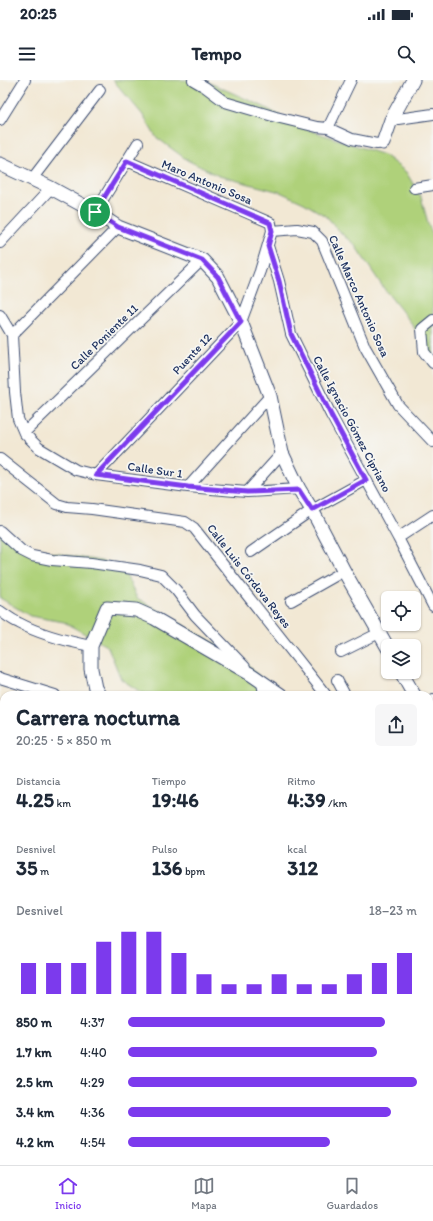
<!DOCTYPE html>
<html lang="es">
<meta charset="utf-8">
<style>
:root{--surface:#fff;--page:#f6f6f7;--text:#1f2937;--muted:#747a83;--line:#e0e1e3;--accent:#7c3aed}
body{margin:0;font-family:Itim,sans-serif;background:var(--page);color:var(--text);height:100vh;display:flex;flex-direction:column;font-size:15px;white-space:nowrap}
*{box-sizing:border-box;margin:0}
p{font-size:13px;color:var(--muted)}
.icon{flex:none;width:22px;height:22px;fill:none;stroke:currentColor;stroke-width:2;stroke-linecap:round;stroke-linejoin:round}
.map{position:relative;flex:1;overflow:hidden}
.details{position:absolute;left:0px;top:611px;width:433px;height:474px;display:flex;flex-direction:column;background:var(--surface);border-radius:12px 12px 0 0;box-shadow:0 1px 3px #0004}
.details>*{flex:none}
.buttons{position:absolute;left:381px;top:511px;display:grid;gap:8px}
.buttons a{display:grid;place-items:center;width:40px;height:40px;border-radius:6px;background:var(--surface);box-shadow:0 1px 3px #0004;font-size:20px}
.pin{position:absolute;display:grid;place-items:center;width:34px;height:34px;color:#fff;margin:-17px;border:2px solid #fff;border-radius:50%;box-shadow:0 1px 4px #0007}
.round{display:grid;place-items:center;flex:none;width:42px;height:42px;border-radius:6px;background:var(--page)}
.head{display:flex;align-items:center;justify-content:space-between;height:68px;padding:0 16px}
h1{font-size:22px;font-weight:800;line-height:30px}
.figures{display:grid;grid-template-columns:repeat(3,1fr);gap:6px;height:68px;padding:4px 16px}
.figures div{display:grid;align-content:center}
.figures b{font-size:20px;font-weight:800}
.figures small{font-size:11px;font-weight:400}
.figures p{font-size:11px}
.chart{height:112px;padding:8px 16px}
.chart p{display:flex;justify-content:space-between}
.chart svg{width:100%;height:72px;margin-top:4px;stroke:var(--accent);stroke-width:6}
ul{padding:0 16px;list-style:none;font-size:13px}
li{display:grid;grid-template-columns:64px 48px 1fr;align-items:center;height:30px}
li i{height:10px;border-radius:5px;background:var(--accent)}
.status{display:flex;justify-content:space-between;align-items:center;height:28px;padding:0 20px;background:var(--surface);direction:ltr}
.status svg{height:11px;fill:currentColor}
header{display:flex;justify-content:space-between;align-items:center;height:52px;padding:0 16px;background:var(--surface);font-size:18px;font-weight:800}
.dock{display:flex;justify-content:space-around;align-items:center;height:56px;border-top:1px solid var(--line);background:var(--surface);font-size:11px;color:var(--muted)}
.dock a{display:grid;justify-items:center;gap:2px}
.dock .current{color:var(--accent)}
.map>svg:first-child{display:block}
.green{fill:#afd17a;stroke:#65806c}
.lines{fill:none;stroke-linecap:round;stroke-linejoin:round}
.minor-casing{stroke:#3b4b70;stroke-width:12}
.tertiary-casing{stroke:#3b4b70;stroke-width:15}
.minor{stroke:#fff;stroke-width:10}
.tertiary{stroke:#fff;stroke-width:13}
.route-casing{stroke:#fff;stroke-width:8}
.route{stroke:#7c3aed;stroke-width:5}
.labels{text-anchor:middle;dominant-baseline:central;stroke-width:3.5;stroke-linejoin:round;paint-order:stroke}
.street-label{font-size:12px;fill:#1b2f5e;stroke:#f6f6f2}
</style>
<div class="status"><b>20:25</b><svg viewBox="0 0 49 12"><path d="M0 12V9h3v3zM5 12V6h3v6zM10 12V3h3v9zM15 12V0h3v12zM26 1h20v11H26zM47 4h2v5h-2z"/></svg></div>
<header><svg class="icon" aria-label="menu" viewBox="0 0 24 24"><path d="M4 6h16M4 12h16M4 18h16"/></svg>Tempo<svg class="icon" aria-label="search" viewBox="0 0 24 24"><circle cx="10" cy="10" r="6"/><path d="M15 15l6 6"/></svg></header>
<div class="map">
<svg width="433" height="1085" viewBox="0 0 433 1085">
<rect width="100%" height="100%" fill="#f6f6f2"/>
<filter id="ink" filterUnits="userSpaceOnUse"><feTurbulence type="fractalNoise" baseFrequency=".025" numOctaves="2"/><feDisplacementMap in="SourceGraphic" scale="8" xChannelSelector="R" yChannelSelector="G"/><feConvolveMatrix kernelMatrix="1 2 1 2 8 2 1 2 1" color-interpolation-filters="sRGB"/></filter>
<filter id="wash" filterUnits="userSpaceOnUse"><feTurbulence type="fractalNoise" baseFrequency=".012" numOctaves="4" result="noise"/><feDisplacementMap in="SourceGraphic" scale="16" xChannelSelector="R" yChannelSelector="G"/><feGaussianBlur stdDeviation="0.9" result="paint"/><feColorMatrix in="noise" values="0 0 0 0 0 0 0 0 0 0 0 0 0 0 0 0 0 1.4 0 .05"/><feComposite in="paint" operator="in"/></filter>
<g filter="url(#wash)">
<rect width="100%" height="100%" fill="#f2e8d4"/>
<!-- green -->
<path class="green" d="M113 0H205L208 2 264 27 303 48 384 75 406 92 421 117 428 143 433 156V288L423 264 412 244 385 210 354 164 344 156 327 137 304 123 280 112 219 96 187 80 156 57 142 34Z
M0 446 31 469 101 481 123 489 137 518 243 580 277 615H157L142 613 121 599 108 567 64 542 30 536 0 518Z
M429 904 433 927V1061L429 1075Z
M355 1081H427L426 1085H354Z"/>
</g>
<g filter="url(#ink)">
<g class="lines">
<!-- minor casing -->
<g class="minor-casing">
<path id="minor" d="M193 0 205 7 225 22 276 37 317 47 328 48 352 59 377 64 383 63
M0 40 25 0
M391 40 433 34
M328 48 351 0
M32 99 100 10
M414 108 433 105
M95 132 138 63
M272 151 297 149 313 152 322 161 365 267 398 325 433 362
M0 163 51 108
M268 166 279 201 291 254 331 335 398 458 433 526
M0 235 12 255 15 312 18 339 24 353 39 368 76 390 96 395 188 407 247 412 299 409
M433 240 422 249 424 272 433 283
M12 255 118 147
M24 353 202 180
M0 379 57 424 67 427 92 429 185 442 194 448 326 615
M96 395 241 242 260 191 272 151 271 143 127 81
M188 407 270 316
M247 412 282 373
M0 451 22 471 32 476 52 480 91 483 140 490 161 495 176 510 195 535 245 587
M398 458 433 435
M251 472 312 430 366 400
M291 521 344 491
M0 531C6 535 12 540 19 543 41 555 66 561 91 566
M341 572 379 553
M0 598 55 615
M337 600 345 615
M262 602 264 615
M429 621 433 619
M0 671 4 673
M429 768 433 775
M0 805 4 793
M429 888 433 906
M0 904 4 905
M0 1037 4 1025
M185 1081 190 1085
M53 1085 54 1081
M109 1085 111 1081
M143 1085 147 1081
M313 1085 316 1081
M429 1085 433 1070"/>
</g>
<!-- tertiary casing -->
<g class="tertiary-casing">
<path id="tertiary" d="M383 63 391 40 413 0
M0 84 51 108 95 132 118 147 202 180 218 197 241 242 270 316 282 373 299 409 312 430 344 491 388 568
M401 592 414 615
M99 615 95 608 91 589V566L107 528 136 530 154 538 252 595 281 615
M429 645 433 653
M429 715H433
M254 1085 256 1081"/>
</g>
<!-- minor -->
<use href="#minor" class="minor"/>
<!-- tertiary -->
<use href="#tertiary" class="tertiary"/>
</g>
</g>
<g class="lines" filter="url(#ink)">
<!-- route casing -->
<g class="route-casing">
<path id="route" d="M127 81 270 143 272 151 268 166 279 201 291 254 331 335 366 400 312 430 299 410 247 412 188 407 96 395 241 242 218 197 202 180 118 147 95 132Z"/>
</g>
<!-- route -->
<use href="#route" class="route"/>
</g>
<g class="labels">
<!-- street labels -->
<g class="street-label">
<text transform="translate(207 102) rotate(23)">Maro Antonio Sosa</text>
<text transform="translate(359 216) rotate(66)">Calle Marco Antonio Sosa</text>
<text transform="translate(104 257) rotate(-44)">Calle Poniente 11</text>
<text transform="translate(192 274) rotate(-47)">Puente 12</text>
<text transform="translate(352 344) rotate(62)">Calle Ignacio Gómez Cipriano</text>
<text transform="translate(155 390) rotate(8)">Calle Sur 1</text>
<text transform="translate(249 496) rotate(52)">Calle Luis Córdova Reyes</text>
</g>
</g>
</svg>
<div class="buttons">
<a><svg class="icon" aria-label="locate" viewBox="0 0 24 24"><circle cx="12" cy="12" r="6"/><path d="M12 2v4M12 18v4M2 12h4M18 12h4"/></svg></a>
<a><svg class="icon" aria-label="layers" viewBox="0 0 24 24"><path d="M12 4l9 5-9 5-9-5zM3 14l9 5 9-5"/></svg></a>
</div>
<div class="pin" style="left:95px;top:132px;background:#1e9e55"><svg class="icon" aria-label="arrive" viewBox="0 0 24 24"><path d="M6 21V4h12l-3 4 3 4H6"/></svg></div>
<section class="details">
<div class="head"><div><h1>Carrera nocturna</h1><p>20:25 · 5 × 850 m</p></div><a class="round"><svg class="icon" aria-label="share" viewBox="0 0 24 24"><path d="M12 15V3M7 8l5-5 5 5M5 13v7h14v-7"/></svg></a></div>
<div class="figures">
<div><p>Distancia</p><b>4.25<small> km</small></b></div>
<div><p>Tiempo</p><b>19:46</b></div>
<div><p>Ritmo</p><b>4:39<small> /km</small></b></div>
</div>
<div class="figures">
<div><p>Desnivel</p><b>35<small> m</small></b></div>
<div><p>Pulso</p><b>136<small> bpm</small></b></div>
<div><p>kcal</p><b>312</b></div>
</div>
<div class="chart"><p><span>Desnivel</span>18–23 m</p>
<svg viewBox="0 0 160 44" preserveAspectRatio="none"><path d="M5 44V25M15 44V25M25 44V25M35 44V12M45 44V6M55 44V6M65 44V19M75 44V32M85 44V38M95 44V38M105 44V32M115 44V38M125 44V38M135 44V32M145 44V25M155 44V19"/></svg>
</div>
<ul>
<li><b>850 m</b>4:37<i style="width:89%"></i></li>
<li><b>1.7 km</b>4:40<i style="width:86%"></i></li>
<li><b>2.5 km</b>4:29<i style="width:100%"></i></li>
<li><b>3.4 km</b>4:36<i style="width:91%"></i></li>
<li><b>4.2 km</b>4:54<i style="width:70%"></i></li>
</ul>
</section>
</div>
<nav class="dock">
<a class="current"><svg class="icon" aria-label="home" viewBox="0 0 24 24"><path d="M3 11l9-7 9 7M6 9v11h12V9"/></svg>Inicio</a>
<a><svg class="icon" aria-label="map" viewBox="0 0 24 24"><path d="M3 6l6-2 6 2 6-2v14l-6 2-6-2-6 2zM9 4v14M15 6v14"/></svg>Mapa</a>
<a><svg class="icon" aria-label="saved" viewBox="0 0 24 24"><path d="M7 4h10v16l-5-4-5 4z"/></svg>Guardados</a>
</nav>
